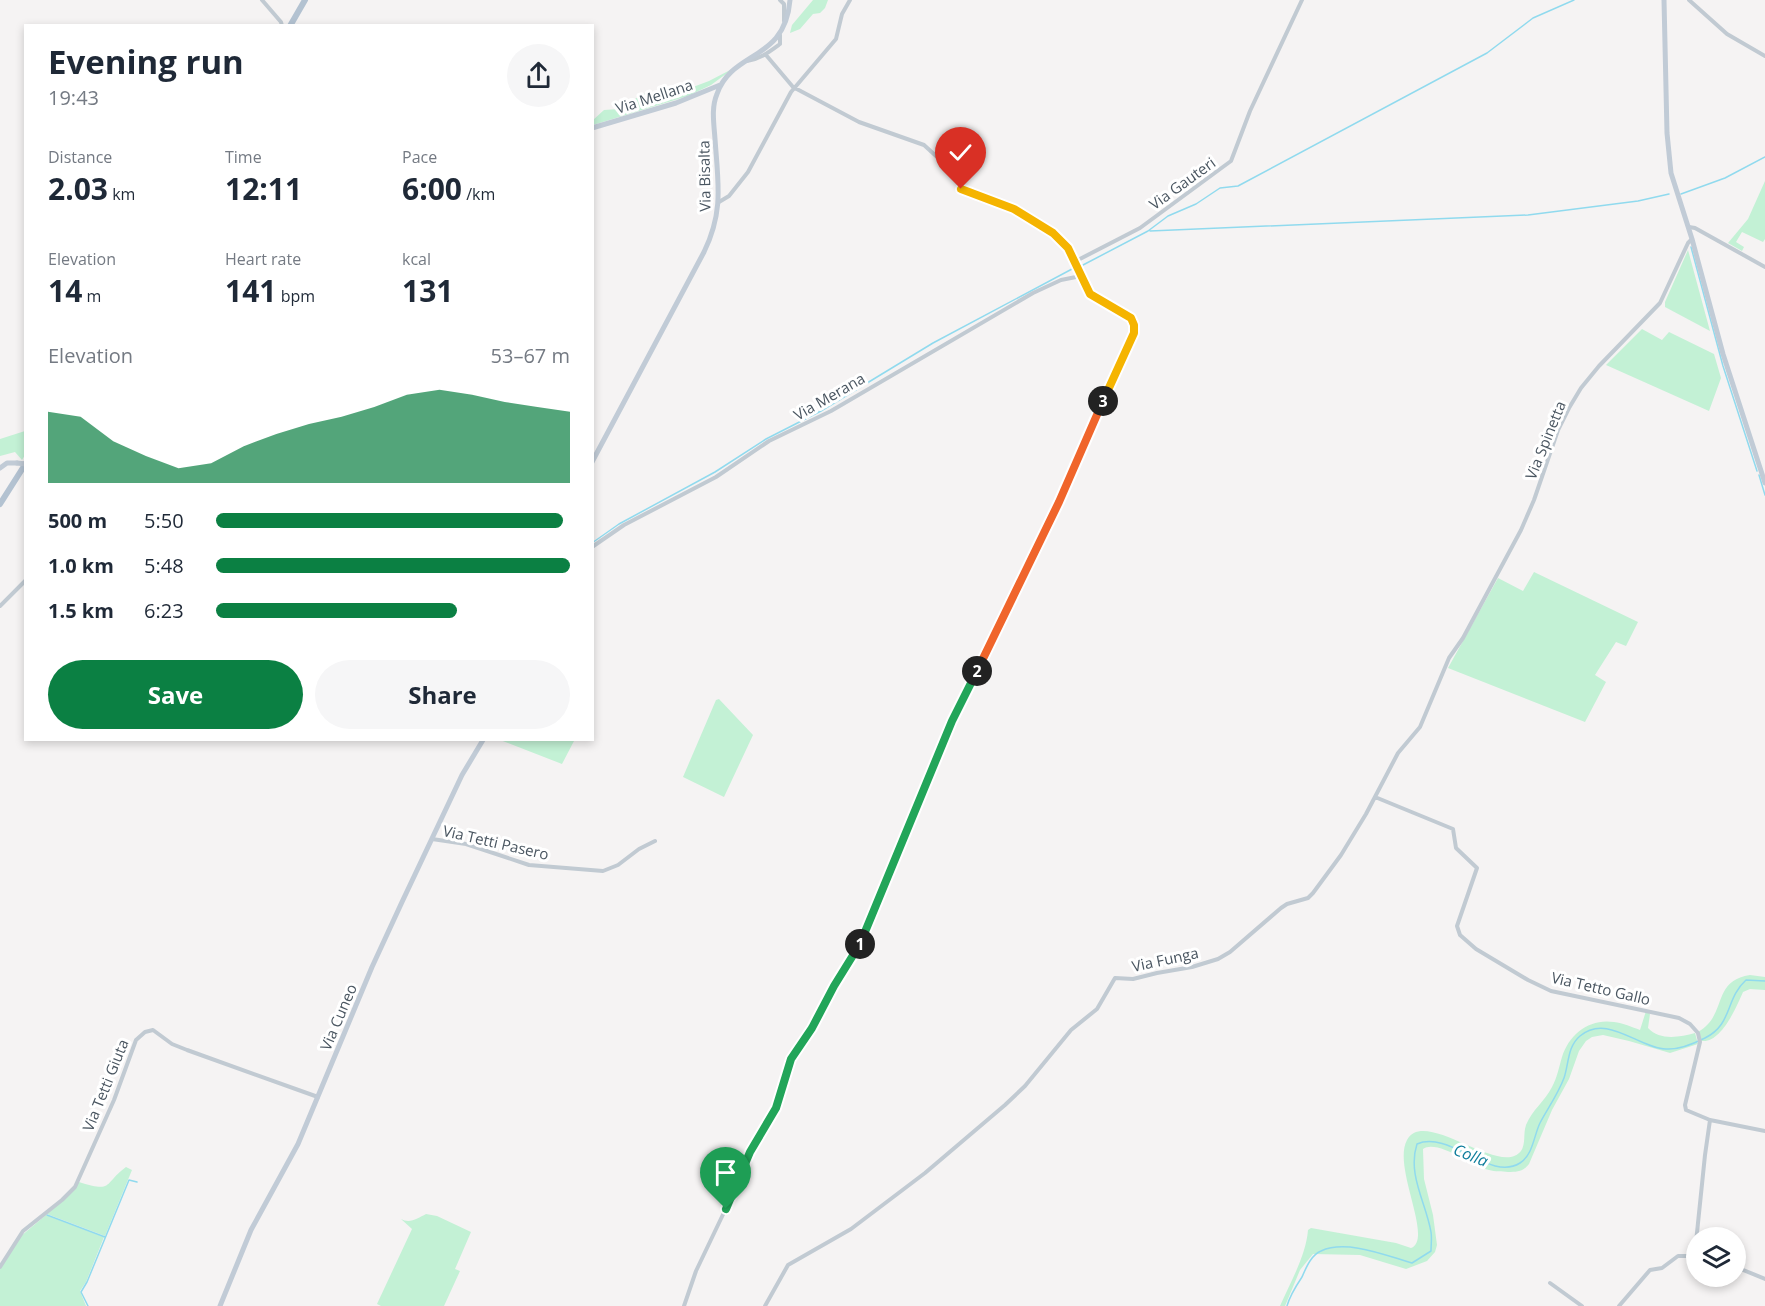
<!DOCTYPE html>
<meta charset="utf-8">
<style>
:root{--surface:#fff;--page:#f6f6f7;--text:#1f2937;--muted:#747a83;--accent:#0b8043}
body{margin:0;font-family:"Open Sans",sans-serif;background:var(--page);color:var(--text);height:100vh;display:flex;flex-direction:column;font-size:22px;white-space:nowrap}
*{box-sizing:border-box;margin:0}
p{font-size:20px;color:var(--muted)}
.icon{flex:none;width:33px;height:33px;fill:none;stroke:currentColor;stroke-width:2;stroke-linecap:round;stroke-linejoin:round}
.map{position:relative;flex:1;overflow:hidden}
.drawer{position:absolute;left:24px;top:24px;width:570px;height:717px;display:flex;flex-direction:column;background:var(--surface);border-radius:0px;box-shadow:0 3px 9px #0003}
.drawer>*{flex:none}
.tools{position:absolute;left:1686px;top:1227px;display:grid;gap:12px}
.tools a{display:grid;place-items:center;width:60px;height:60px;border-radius:50%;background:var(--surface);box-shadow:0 3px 9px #0003;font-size:30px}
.pin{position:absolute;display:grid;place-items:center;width:51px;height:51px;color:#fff;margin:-62px -26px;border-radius:50% 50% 50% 0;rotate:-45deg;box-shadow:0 0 6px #0007}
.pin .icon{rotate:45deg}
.km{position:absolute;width:30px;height:30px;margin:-15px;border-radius:50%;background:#222;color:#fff;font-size:16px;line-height:30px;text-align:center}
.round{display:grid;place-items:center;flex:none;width:63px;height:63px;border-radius:32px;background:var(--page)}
.summary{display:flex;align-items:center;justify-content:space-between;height:102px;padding:0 24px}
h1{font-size:33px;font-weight:700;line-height:45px}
.figures{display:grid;grid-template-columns:repeat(3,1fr);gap:9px;height:102px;padding:6px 24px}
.figures div{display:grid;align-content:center}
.figures b{font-size:30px;font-weight:700}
.figures small{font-size:16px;font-weight:400}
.figures p{font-size:16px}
.chart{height:168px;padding:12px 24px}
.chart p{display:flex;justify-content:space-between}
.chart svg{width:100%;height:108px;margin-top:6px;fill:var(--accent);opacity:.7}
.cta{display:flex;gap:12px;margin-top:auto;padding:12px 24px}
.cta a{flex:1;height:69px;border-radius:36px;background:var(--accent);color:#fff;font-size:24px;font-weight:700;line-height:69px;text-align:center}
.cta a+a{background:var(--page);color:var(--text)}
ul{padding:0 24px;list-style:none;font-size:20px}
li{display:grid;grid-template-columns:96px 72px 1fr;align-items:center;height:45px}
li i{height:15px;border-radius:8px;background:var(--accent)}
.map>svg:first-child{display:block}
.green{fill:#c3f1d5}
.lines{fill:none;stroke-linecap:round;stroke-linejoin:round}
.stream{stroke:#90daee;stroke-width:1.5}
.street{stroke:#c1cad2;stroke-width:4}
.secondary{stroke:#c1cbd6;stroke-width:5}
.primary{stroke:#b3c2d1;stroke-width:6}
.secondary-bridge{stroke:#c1cbd6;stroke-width:5}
.split-1-casing{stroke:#fff;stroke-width:12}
.split-2-casing{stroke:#fff;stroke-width:12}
.split-3-casing{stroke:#fff;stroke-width:12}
.split-4-casing{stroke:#fff;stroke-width:12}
.split-1{stroke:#22a559;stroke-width:8}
.split-2{stroke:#22a559;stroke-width:8}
.split-3{stroke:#f0652b;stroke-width:8}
.split-4{stroke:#f5b400;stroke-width:8}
.labels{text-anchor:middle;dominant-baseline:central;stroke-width:6;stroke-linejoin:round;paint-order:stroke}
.street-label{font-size:15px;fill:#4a5661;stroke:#fff}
.water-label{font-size:16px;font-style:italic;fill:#0c7c9b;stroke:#fff}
</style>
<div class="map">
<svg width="1765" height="1306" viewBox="0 0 1765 1306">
<rect width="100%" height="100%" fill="#f5f3f3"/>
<!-- green -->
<path class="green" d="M813 0H828L825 8 820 13 813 14 800 29 790 33 792 25Z
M734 68 711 85 688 96 593 125V120L604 110 619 109 643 94 678 86 693 87 709 81Z
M1765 181V239L1763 242 1742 232 1736 242 1744 247 1742 251 1728 243 1748 219Z
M1688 250 1710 331 1665 307V302Z
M1642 329 1662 340 1669 332 1714 354 1721 378 1709 411 1606 365Z
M25 431V455L22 460 15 452 0 456V439Z
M1534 572 1638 622 1626 646 1616 642 1595 675 1606 682 1585 722 1448 668 1498 578 1523 591Z
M719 699 753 735 724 797 683 777 716 700Z
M500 740H571L574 741 562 764Z
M1750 975 1765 977V990L1750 989 1743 992C1736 1008 1721 1043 1702 1041L1698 1032C1728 1015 1711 981 1750 975Z
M1646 1011 1650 1014 1648 1028C1660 1041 1680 1037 1695 1033L1698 1044 1670 1053 1629 1041 1603 1035 1592 1037 1586 1041 1579 1051 1569 1079 1552 1110 1529 1164C1523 1172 1517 1172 1508 1172 1502 1171 1495 1172 1489 1170 1473 1166 1437 1139 1423 1149L1424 1179 1433 1215 1437 1245 1435 1252 1427 1261 1406 1269 1360 1255 1313 1254 1300 1270 1285 1306H1280C1290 1283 1306 1256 1308 1230L1311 1228 1396 1243 1411 1248C1434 1239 1392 1167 1407 1140 1425 1107 1500 1178 1521 1151 1526 1144 1523 1133 1526 1125 1532 1110 1545 1101 1552 1087 1557 1078 1559 1067 1562 1057 1569 1034 1590 1018 1614 1022 1623 1023 1632 1027 1640 1030Z
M126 1167 132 1170 105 1236 47 1214 79 1182C114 1193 103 1184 126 1167Z
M426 1214 437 1216 471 1232 455 1269 460 1271 444 1306H381L377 1304 412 1229 401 1219C410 1224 418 1218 426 1214Z
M46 1215 104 1237 86 1282 80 1291 86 1306H0V1269L21 1236Z"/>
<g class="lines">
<!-- stream -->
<path class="stream" d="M1681 194 1725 178 1765 157
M1150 231 1528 215 1638 201 1669 194
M1691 247 1723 366 1757 471
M1083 265 1148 231 1168 216 1196 204 1220 188 1238 186 1487 53 1533 18 1574 0
M1759 475 1765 495
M592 543 619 524 715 472 766 439 821 411 933 343 1072 269
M47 1215 105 1237
M88 1306 81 1292 87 1282 129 1180 137 1182
M1287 1306C1290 1295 1296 1286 1302 1277 1306 1268 1311 1255 1321 1251 1347 1239 1387 1256 1412 1263L1431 1251C1431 1245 1432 1238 1431 1232 1426 1203 1407 1174 1417 1144 1450 1130 1490 1182 1520 1163 1533 1155 1534 1135 1540 1123 1548 1108 1558 1094 1564 1078 1569 1064 1567 1047 1580 1036 1607 1013 1638 1048 1666 1049 1678 1050 1695 1043 1705 1038 1733 1024 1725 999 1746 980L1765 981"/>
<!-- street -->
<path class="street" d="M262 0 281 22 282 26
M780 0 784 4V21
M1689 0 1727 34 1765 56
M747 61C760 59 769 52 780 44V35
M719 202 729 196 748 172 791 92 836 39 842 14 850 0
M1689 227 1695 228 1765 267
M1076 261 1140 228 1231 161 1250 111 1302 0
M592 547 624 525 716 477 769 441 831 411 1033 293 1061 280 1081 276
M0 606 26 580
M1375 797 1453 829 1456 848 1477 868 1457 926 1460 935 1476 949 1528 980 1551 991 1679 1018 1690 1024 1698 1033 1700 1042 1685 1105 1686 1110 1710 1120 1765 1131
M432 839 466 844 529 865 603 871 618 865 639 849 655 841
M1695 1252 1705 1155 1710 1120
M0 1267 23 1231 62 1200 75 1187 114 1100 136 1040 145 1032 153 1030 172 1044 187 1050 318 1097
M1736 1267 1765 1279
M1550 1283 1582 1306
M684 1306 696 1271 739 1181 750 1152 776 1108 791 1059 812 1028 834 986 866 933 952 721 1059 502 1135 329 1133 321 1128 315 1102 303 1091 294 1068 248 1053 233 1014 209 963 191 948 167 924 145 859 122 793 87 766 55
M765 1306 788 1265 851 1229 925 1173 1005 1105 1025 1086 1071 1030 1097 1009 1115 978 1133 979 1157 973 1192 967 1218 959 1230 952 1281 908 1287 904 1308 898 1313 893 1341 855 1366 814 1398 753 1420 727 1449 658 1463 638 1521 530 1534 500 1558 430 1569 408 1581 388 1599 366 1660 303 1688 243 1692 239
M1619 1306 1650 1270 1662 1268 1678 1256H1692L1695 1252"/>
<!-- secondary -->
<path class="secondary" d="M1664 0 1667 133 1671 173 1692 239 1723 354 1765 483
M592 128 676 103 720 85
M592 462 704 252C724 211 718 183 715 139 714 124 711 108 717 94 732 50 785 62 790 0
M0 468 7 463H17
M220 1306 251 1230 298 1144 372 967 402 902 462 775 483 740"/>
<!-- primary -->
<path class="primary" d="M290 26 305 0
M0 504 26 463"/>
<!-- secondary-bridge -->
<path class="secondary-bridge" d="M17 463 26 464"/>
</g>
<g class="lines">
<!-- split-1 casing -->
<g class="split-1-casing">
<path id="split-1" d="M726 1209 750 1152 776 1108 791 1059 812 1028 834 986 860 944"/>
</g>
<!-- split-2 casing -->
<g class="split-2-casing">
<path id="split-2" d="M860 944 952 721 977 671"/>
</g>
<!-- split-3 casing -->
<g class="split-3-casing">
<path id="split-3" d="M977 671 1059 502 1103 401"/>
</g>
<!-- split-4 casing -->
<g class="split-4-casing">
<path id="split-4" d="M961 189 1014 209 1053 233 1068 248 1090 294 1131 318 1134 325V333L1103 401"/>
</g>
<!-- split-1 -->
<use href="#split-1" class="split-1"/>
<!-- split-2 -->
<use href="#split-2" class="split-2"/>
<!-- split-3 -->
<use href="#split-3" class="split-3"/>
<!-- split-4 -->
<use href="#split-4" class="split-4"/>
</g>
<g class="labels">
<!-- street labels -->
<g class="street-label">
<text transform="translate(654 96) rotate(-18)">Via Mellana</text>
<text transform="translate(704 176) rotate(-91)">Via Bisalta</text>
<text transform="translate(1182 183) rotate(-36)">Via Gauteri</text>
<text transform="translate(829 396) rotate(-30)">Via Merana</text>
<text transform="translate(1545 440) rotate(-68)">Via Spinetta</text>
<text transform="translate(496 842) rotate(13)">Via Tetti Pasero</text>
<text transform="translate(1165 959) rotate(-12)">Via Funga</text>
<text transform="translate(1601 988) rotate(13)">Via Tetto Gallo</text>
<text transform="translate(338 1017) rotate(-67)">Via Cuneo</text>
<text transform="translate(105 1085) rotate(-68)">Via Tetti Giuta</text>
</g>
<!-- water labels -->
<g class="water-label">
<text transform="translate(1471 1155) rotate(22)">Colla</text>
</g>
</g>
</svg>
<div class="tools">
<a><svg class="icon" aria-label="layers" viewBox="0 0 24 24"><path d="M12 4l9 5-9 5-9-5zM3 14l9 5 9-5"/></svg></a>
</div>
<div class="pin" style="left:726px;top:1209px;background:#1e9e55"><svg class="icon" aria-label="arrive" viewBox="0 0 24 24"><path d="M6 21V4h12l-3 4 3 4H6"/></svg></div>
<div class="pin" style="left:961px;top:189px;background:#d93025"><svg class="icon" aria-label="check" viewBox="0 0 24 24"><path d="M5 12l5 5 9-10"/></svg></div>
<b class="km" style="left:860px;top:944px">1</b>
<b class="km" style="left:977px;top:671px">2</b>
<b class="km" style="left:1103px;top:401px">3</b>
<section class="drawer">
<div class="summary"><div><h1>Evening run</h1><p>19:43</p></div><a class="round"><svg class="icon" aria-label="share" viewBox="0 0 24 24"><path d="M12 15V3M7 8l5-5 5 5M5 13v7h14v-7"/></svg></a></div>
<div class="figures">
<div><p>Distance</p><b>2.03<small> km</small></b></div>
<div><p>Time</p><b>12:11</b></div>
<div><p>Pace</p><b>6:00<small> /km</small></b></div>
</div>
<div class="figures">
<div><p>Elevation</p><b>14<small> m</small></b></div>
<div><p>Heart rate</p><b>141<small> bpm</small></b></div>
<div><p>kcal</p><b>131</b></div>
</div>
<div class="chart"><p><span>Elevation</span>53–67 m</p>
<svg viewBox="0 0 160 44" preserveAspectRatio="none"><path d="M0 44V15L10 17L20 27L30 33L40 38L50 36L60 29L70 24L80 20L90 17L100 13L110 8L120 6L130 8L140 11L150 13L160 15V44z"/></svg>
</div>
<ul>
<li><b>500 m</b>5:50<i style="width:98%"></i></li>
<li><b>1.0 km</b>5:48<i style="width:100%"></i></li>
<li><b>1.5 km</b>6:23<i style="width:68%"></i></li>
</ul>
<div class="cta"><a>Save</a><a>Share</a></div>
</section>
</div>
